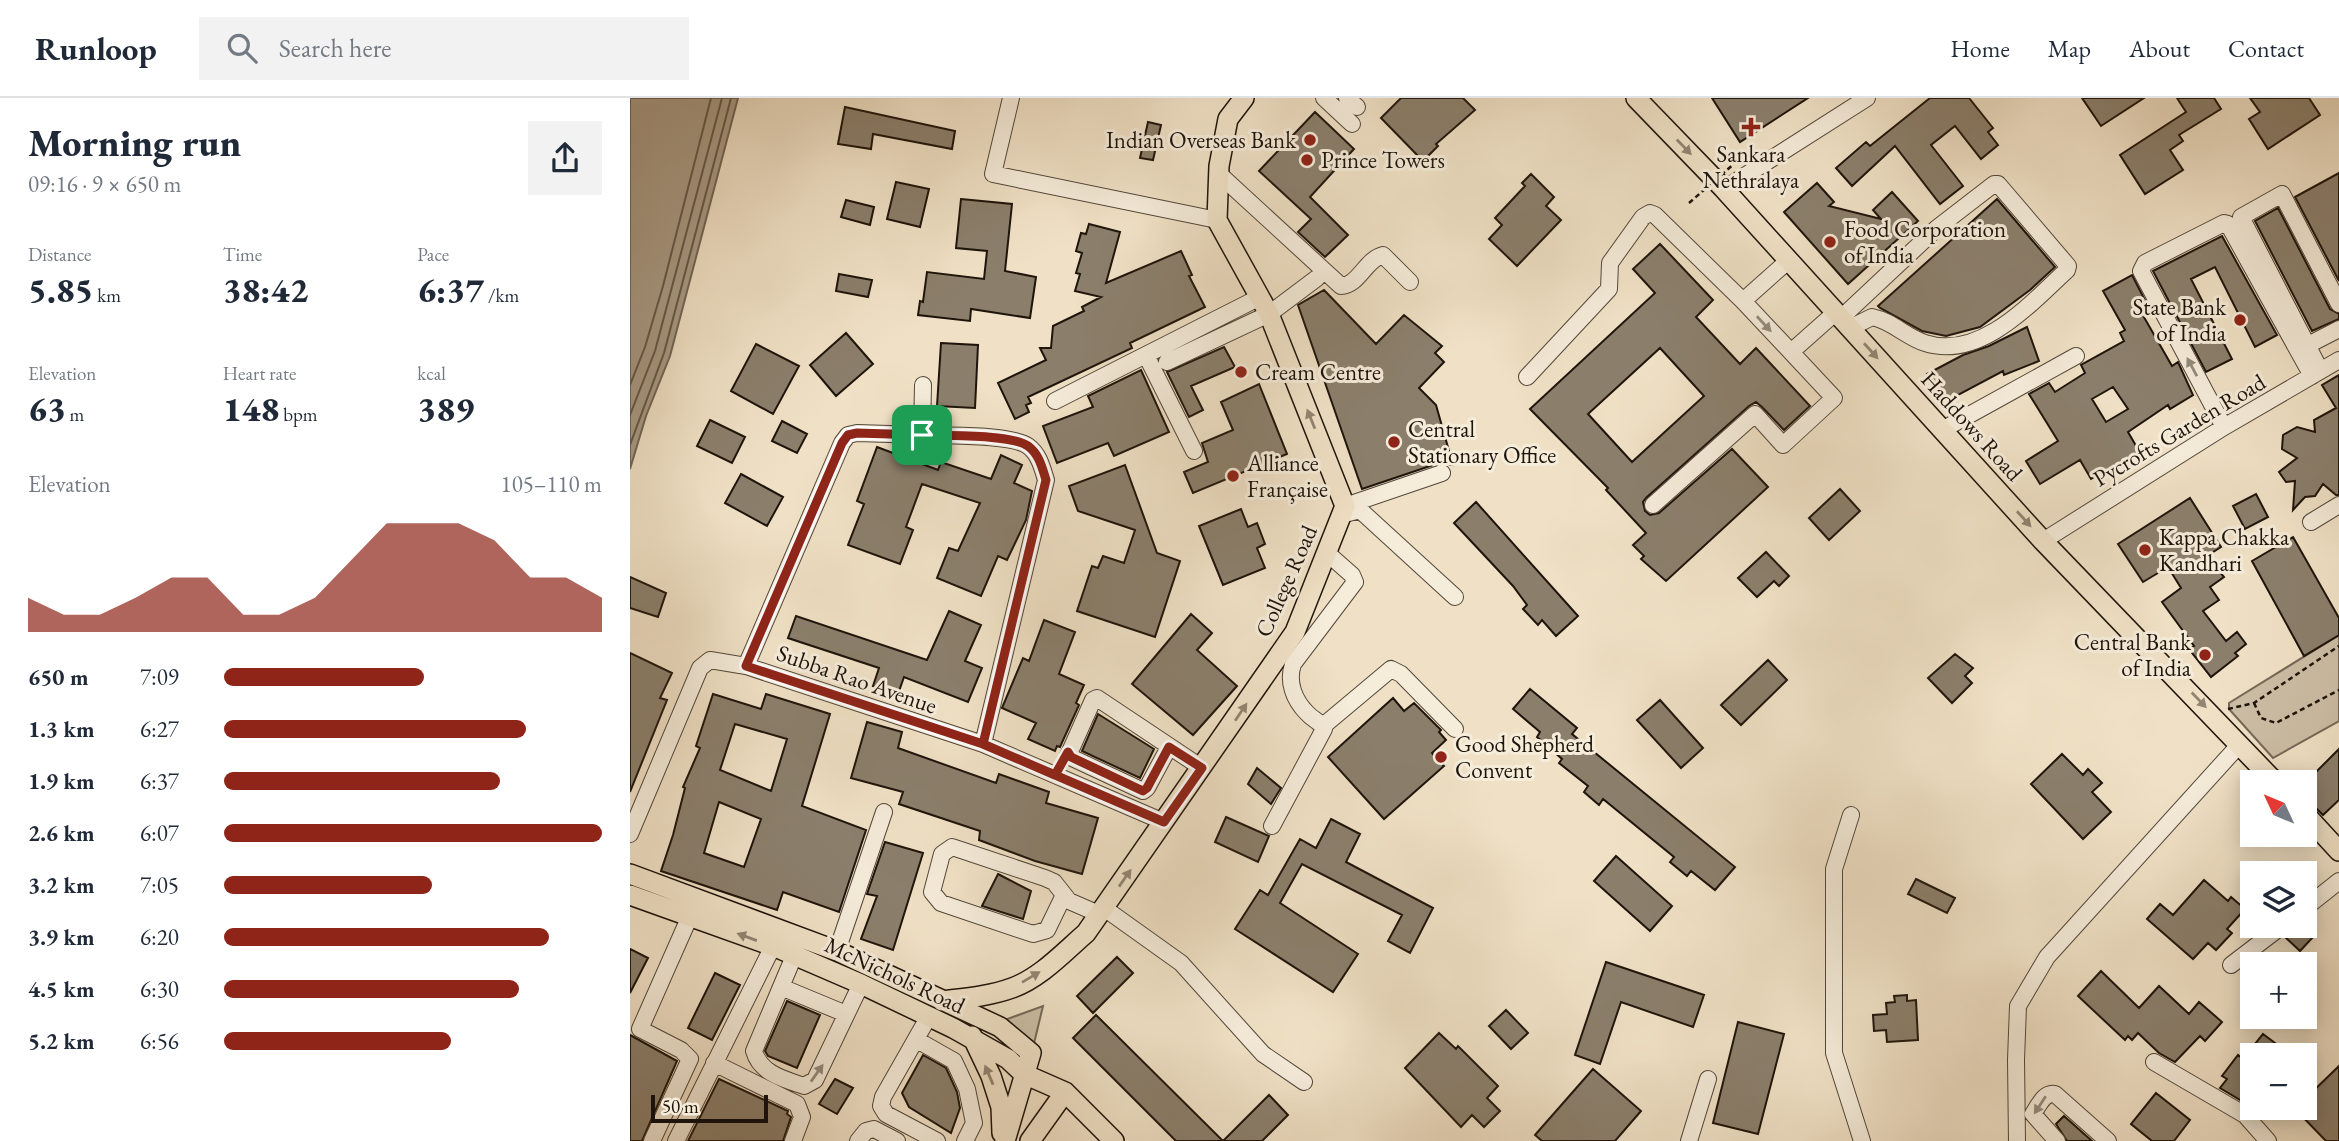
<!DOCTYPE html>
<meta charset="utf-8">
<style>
:root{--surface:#fff;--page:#f2f2f3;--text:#1f2937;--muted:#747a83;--line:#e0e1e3;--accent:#8f2418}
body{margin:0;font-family:"EB Garamond",serif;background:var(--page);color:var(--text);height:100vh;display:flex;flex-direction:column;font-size:26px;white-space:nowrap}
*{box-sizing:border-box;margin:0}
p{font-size:23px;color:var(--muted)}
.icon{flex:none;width:38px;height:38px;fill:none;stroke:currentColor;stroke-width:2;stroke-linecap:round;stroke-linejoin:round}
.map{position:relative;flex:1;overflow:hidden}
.drawer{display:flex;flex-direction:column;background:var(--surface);width:630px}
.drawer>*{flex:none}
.needle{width:46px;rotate:314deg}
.fabs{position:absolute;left:1610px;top:672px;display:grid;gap:14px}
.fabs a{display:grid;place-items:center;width:77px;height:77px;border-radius:0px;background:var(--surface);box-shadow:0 4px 18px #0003;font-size:35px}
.scale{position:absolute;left:21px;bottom:18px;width:117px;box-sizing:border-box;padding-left:7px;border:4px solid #1e140b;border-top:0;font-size:19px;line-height:24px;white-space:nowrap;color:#1e140b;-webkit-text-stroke:5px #f5ecda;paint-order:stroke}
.pin{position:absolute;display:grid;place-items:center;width:60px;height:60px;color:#fff;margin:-30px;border-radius:14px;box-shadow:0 4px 10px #0006}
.round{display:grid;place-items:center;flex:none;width:74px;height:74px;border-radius:0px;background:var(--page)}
.head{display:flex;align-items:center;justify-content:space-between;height:119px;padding:0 28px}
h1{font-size:38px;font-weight:800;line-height:52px}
.stats{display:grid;grid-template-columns:repeat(3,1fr);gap:10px;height:119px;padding:7px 28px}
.stats div{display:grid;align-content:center}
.stats b{font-size:35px;font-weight:800}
.stats small{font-size:19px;font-weight:400}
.stats p{font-size:19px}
.chart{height:196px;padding:14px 28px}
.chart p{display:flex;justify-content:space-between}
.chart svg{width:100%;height:126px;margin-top:7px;fill:var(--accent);opacity:.7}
ul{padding:0 28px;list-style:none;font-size:23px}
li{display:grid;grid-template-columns:112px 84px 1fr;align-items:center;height:52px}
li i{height:18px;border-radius:9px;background:var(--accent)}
header{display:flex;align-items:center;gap:42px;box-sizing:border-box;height:98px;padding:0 35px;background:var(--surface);border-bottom:2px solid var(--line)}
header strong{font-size:33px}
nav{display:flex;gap:38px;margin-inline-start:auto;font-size:24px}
.search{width:490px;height:63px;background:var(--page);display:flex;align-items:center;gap:18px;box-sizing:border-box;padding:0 24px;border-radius:0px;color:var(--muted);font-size:26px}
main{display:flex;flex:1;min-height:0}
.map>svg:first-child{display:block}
.green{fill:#ccbea6;stroke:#756958;stroke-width:2}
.water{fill:#a99b86;stroke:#716555;stroke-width:2}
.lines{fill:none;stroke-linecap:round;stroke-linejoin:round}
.shore{stroke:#645848;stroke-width:2}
.building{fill:#8b7f6c;stroke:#1e140b;stroke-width:2;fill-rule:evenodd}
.minor-casing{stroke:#52473a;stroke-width:18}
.major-casing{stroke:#1e140b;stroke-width:22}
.path{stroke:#1e140b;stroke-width:2.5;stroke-dasharray:5 3.5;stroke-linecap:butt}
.minor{stroke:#f5ecda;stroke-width:16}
.major{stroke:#f0e1c6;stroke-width:19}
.path-bridge{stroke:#1e140b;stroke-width:2.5;stroke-dasharray:5 3.5;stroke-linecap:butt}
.oneway{fill:#928572}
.oneway2{fill:#948b7d}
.route-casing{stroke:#fff;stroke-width:14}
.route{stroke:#8f2418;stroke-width:9}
.poi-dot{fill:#8f2418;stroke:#f5ecda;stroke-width:2.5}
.labels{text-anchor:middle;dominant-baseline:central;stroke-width:6;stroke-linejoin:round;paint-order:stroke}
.poi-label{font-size:23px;fill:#1e140b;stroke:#f5ecda;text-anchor:start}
.street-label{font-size:23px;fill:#1e140b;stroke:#f5ecda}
</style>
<header>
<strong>Runloop</strong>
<div class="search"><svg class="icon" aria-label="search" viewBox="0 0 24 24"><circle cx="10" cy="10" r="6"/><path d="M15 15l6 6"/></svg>Search here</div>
<nav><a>Home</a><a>Map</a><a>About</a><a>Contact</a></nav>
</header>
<main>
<section class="drawer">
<div class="head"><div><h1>Morning run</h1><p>09:16 · 9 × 650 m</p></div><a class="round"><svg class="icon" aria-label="share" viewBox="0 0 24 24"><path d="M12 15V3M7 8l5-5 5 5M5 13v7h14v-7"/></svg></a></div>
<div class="stats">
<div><p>Distance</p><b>5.85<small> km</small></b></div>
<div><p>Time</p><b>38:42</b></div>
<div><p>Pace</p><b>6:37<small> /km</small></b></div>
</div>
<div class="stats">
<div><p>Elevation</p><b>63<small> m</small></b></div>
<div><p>Heart rate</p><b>148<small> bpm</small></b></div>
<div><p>kcal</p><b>389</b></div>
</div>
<div class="chart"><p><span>Elevation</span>105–110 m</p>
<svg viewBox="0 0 160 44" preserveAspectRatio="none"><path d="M0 44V32L10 38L20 38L30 32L40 25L50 25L60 38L70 38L80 32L90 19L100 6L110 6L120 6L130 12L140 25L150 25L160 32V44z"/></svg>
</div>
<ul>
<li><b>650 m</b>7:09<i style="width:53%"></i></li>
<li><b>1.3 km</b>6:27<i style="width:80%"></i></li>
<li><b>1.9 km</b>6:37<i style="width:73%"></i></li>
<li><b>2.6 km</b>6:07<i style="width:100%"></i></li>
<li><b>3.2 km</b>7:05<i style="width:55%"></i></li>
<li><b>3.9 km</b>6:20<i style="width:86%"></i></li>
<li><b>4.5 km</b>6:30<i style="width:78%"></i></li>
<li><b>5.2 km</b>6:56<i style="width:60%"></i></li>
</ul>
</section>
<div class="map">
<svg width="1709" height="1043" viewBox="0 0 1709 1043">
<rect width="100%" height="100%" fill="#f0e1c6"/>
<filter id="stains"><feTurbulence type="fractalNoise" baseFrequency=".00286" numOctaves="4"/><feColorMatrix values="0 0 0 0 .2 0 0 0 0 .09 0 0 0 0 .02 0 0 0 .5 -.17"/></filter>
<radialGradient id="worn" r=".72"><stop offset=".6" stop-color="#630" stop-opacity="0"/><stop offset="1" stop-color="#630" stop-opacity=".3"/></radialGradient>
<!-- green -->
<path class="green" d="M1709 537V623L1643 660 1599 611V605Z
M413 908 401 958 372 923Z"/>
<!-- water -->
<path class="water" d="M0 0H108L40 258 16 318 0 371Z"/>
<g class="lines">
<!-- shore -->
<path class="shore" d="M0 287 15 249 33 188 81 0
M0 317 25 253 92 0
M0 347 34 255 101 0"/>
</g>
<!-- building -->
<path class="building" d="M771 0H833L845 12 806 46 808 48 793 63 751 20Z
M1082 0H1178L1110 44Z
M1300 0H1339L1363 30 1358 34 1368 47 1351 61 1325 28 1301 47 1333 88 1310 106 1265 48 1222 88 1206 70 1236 44 1240 48Z
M1452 0H1514L1471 28Z
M1547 0H1584L1591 11 1549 37 1553 43 1540 52 1553 72 1515 96 1490 57 1556 14Z
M1620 0H1679L1690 17 1638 51 1619 21 1630 14Z
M215 9 325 33 322 51 243 36 241 51 208 46Z
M685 14 724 51 680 99 718 137 695 159 668 134 681 121 629 73Z
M518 24 531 27 523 62 510 60Z
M1709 75V183L1665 99Z
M901 76 924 99 916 108 931 122 887 168 859 141 872 127 865 120 895 88 892 85Z
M266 84 299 91 290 129 257 121Z
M1187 85 1204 104 1199 108 1251 121 1243 112 1262 94 1288 123 1218 186 1154 114Z
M331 101 382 106 375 173 406 179 400 220 341 211 340 223 288 217 290 203 293 204 297 174 354 181 357 153 326 150Z
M1367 101 1425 169 1400 192 1350 229 1316 238 1292 233 1250 210 1248 208Z
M216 102 244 109 240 127 211 119Z
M1648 110 1700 211 1709 216V221L1682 233 1625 123Z
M459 126 490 134 476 185 551 153 562 177 559 178 575 209 500 245 502 250 398 299 401 305 396 307 399 314 385 321 368 285 416 262 410 250H421L423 228 454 213 452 209 471 199 445 193 450 176 446 175 452 155 446 153 451 135 456 136Z
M1592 138 1647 237 1625 249 1585 169 1561 181 1602 261 1576 274 1523 173Z
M1030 146 1083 202 1066 219 1110 266 1126 250 1180 308 1154 332 1132 309 1126 304 1119 308 1016 400 1013 404 1015 413 1020 417 1029 415 1102 351 1138 389 1036 483 1011 461 1014 458 1003 447 1016 435 976 392 978 390 900 311 1025 195 1003 171ZM1030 250 1074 298 1002 364 958 316Z
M209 176 242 182 238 199 206 193Z
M1502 177 1519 210 1511 214 1542 268 1548 264 1563 297 1540 311 1538 307 1498 334 1509 353 1461 381 1450 362 1410 386 1396 363 1428 343 1399 296 1419 285 1425 294 1455 275 1451 267 1494 243 1490 235 1495 232 1473 193ZM1483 289 1498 311 1476 324 1462 301Z
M694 192 746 246 774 217 812 248 805 255 814 264 789 290 806 307 823 367 809 365 732 391 668 207Z
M1397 229 1409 263 1374 277 1373 273 1313 305 1297 276 1333 257 1359 248Z
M216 235 243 266 206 298 180 267Z
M311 245 348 247 345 310 307 308Z
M126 246 169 268 143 316 101 293Z
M594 249 605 269 561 288 573 312 559 319 537 274Z
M511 272 539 334 484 358 478 345 427 365 413 328 463 309 458 298Z
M1709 277V397H1706L1693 386 1685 398 1675 399 1663 412 1665 383 1656 384 1649 374 1667 360 1652 351 1653 337 1667 329 1685 334 1684 322 1706 310 1692 287Z
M629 286 657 356 563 395 554 374 578 364 572 345 603 332 591 304Z
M80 322 115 339 102 365 67 348Z
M152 323 177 336 167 355 142 343Z
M247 349 308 372 311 364 361 381 371 357 392 367 384 385 402 393 396 422 377 462 368 458 351 498 307 480 319 450 328 453 350 405 292 386 276 429 283 432 270 466 218 447 234 406 227 403Z
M495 367 527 455 550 463 525 539 447 513 462 468 468 470 473 458 494 465 505 432 448 413 439 388Z
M111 376 153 399 137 428 95 405Z
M1210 391 1230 413 1199 442 1179 420Z
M1626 396 1638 419 1615 431 1603 408Z
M1560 400 1591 449 1577 458 1594 479 1580 489 1589 502 1573 513 1596 543 1607 534 1616 546 1605 555 1608 558 1581 579 1559 551 1564 548 1532 504 1551 490 1538 469 1513 484 1488 446Z
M846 404 948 518 926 538 912 522 908 527 893 511 897 507 883 488 824 425Z
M611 411 618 429 627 425 635 446 627 450 635 470 593 487 569 428Z
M1663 439 1709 520V537L1674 558 1622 463Z
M1136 454 1159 478 1149 488 1144 483 1127 499 1108 480Z
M0 479 36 495 28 519 0 510Z
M319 513 351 527 335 563 352 570 338 604 274 579 268 596 243 588 249 570 158 540 166 518 297 562Z
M561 516 582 535 567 552 607 588 563 637 502 586Z
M414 522 445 534 429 576 454 587 446 605 449 607 430 649 427 648 425 653 398 641 406 625 372 610 393 560 399 563Z
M0 555 42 575 30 600 37 602 0 694Z
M1325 556 1343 570 1335 578 1342 585 1322 605 1298 580Z
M1138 562 1157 582 1111 627 1091 607Z
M900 591 947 630 942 636 1105 769 1085 792 1061 773 1057 778 1040 764 1044 759 973 701 969 707 954 694 958 688 929 665 932 661 907 639 910 634 883 611Z
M83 596 131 611 136 596 200 616 172 708 236 732 209 814 153 794 147 812 31 773 43 737 55 690 53 689 70 650 66 648ZM105 626 157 641 141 693 90 672ZM89 704 131 721 114 769 74 755Z
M763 600 774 613 784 605 811 632 809 634 816 642 802 655 814 668 754 721 698 659Z
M1030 602 1073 650 1051 670 1007 622Z
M468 616 524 651 510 680 452 653Z
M237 624 272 634 268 650 366 685 369 676 419 694 416 705 468 720 452 776 405 763 349 742 350 733 269 706 273 694 221 680Z
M1709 651V702L1693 717 1675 699V685Z
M1432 656 1453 677 1458 671 1472 685 1462 694 1481 714 1453 741 1401 686Z
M627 670 651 690 641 706 618 686Z
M596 719 639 738 628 764 585 744Z
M701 721 730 736 716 764 803 810 780 855 758 843 772 817 672 766 650 805 728 856 703 894 605 831 630 792 638 797 670 741 686 750Z
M255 744 293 755 263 852 231 841 247 798 237 796Z
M986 758 1042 808 1020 833 964 783Z
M368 776 401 793 393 821 352 808Z
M1286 781 1325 800 1317 815 1278 796Z
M1574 782 1598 803 1601 799 1615 811 1597 831 1602 835 1586 852 1578 845 1563 861 1517 821 1530 806 1543 817Z
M1664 828H1671L1683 839 1670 853 1655 839Z
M0 851 18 860 0 895Z
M487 859 503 875 463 915 447 898Z
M976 864 1074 897 1063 929 991 904 970 966 945 957Z
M1471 873 1509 910 1529 888 1559 916 1569 904 1592 924 1575 943 1570 938 1545 964 1529 955 1508 935 1502 942 1498 938 1495 942 1448 898Z
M85 875 110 887 82 942 58 930Z
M1277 897V903L1286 902 1288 942 1257 944 1256 932 1244 933 1243 917 1257 916 1256 905 1265 904 1264 898Z
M157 903 190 917 167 970 138 958 135 953Z
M876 912 898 935 881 951 859 928Z
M466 917 593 1043H546L443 940Z
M1108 924 1154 936 1128 1036 1083 1025Z
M809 935 826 951 828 948 868 988 857 1000 870 1013 854 1029 842 1017 831 1029 775 970Z
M1633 936 1661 957H1622V1009L1590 990 1597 981 1592 978 1608 957 1613 961Z
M0 937 47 963 12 1043H0Z
M293 957 316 970 327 994 330 1010 321 1035 279 1009 272 995Z
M1709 968V1043H1696L1664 1010H1675V1001Z
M963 971 1011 1013 985 1043H912L905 1037Z
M89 981 158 1013 157 1016 161 1019 153 1043H58Z
M205 981 223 990 207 1016 189 1006Z
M1526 995 1560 1022 1544 1043H1522L1501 1026Z
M639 997 658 1017 632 1043H593Z
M1434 1018 1462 1043H1437L1426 1026Z"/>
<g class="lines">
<!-- minor casing -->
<g class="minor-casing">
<path id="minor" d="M381 0 363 76 587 122
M694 0 722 26
M717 0 727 9
M589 76 711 188C728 188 736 161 753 157L780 184
M1094 91 1237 0
M1159 162 1113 203 1161 254 1206 214
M1211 220 1307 130 1364 86H1368L1438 168 1437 172C1401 205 1350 263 1295 245 1276 239 1262 223 1242 219L1220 230
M1678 247 1709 231
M516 257 564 353
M537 264 639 216 687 180
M1688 268 1611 119 1652 96 1709 206
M897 279 979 191 980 165 1013 119 1020 115 1025 117 1113 203
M293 287 292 337C315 338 381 336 398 348 409 356 412 369 416 382L353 646
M425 303 630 199
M1594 329 1511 173 1515 165 1594 125 1598 126 1682 278
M1312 332 1446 258
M1023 407 1125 316 1153 347 1204 300 1161 254
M715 408 812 375
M711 417 730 412 825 499
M1681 424 1709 407
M1413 443 1594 329 1709 262
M116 568 212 345 218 337 227 335 292 337
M693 628 761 571 771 576 825 631
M539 649 517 690 513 693 438 658 463 602 467 600 572 670
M1221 717 1204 771V955L1232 1043
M642 728 694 631C690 623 683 622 677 615 664 602 657 584 663 566L725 484 722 477 697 455
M0 736 70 570 80 562 116 568 353 646 534 724
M434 797 417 832 403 836 311 805 302 794 312 756 322 749 415 780 424 784 439 803 469 816
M474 810 551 865 633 956 674 984
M1675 810 1709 783
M207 853 254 714
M164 858 124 953C130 975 153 981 174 988L185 982 231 886
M1601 867 1652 828
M151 889 216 916
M299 918 253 999 251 1008 256 1016 307 1043
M287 942 324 963 337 991 344 1025 335 1043
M1524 964 1615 1017 1638 1043
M84 965 167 1006 172 1019 163 1043
M22 1043 60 961 51 952 10 931 60 818
M46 1043 143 848
M228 1043 236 1033 244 1031 267 1043
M1059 1043 1078 981
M1387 1043 1386 962 1388 908 1417 859 1610 646
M1427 1043 1403 1016C1409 1007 1414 994 1425 996L1478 1043"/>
</g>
<!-- major casing -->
<g class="major-casing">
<path id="major" d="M1006 0 1094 91 1413 443 1645 684
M1675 716 1709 753
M0 776 207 853 370 929 401 955 375 1043
M0 797 143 848 231 886 323 930 378 961 394 976 435 994 484 1043
M312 903C336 900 360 898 382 890 410 880 433 855 456 835L665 534 715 408 639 216 587 122 589 68 598 21 614 0
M342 938 361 978 371 1009 372 1035
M400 1043 435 994"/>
</g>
<!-- path -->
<path class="path" d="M1624 605 1631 620 1646 625 1709 592
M1598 611 1624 605 1709 548"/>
<!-- minor -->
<use href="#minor" class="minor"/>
<!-- major -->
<use href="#major" class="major"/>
<!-- path-bridge -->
<path class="path-bridge" d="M1059 105 1105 65"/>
</g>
<!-- one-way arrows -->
<defs><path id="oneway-solid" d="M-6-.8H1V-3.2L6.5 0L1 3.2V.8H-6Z" transform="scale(1.75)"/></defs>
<g class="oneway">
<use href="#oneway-solid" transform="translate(1054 49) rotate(46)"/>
<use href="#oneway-solid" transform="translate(1241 253) rotate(48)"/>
<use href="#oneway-solid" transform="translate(681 321) rotate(-112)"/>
<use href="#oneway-solid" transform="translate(1394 421) rotate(48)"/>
<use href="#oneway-solid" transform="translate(1569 602) rotate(46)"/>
<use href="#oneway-solid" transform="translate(611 614) rotate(-56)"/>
<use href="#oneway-solid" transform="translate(495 780) rotate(-55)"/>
<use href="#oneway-solid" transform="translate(117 839) rotate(-160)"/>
<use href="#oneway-solid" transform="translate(401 879) rotate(-31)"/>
<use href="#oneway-solid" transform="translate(359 977) rotate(-113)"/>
</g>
<g class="oneway2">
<use href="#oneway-solid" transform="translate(1134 226) rotate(47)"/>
<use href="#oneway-solid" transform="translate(1562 269) rotate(-118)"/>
<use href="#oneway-solid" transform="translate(187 975) rotate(-55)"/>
<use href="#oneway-solid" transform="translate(1410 1007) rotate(123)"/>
</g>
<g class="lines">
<!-- route casing -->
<g class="route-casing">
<path id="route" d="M292 337C315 338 381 336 398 348 409 356 412 369 416 382L353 646 534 724 572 670 539 649 517 690 513 693 441 659 438 654 425 677 353 646 116 568 212 345 218 337 227 335 292 337"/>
</g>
<!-- route -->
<use href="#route" class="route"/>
</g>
<!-- markers -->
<g class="poi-dot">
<path d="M1117.5 18.5h7v7h7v7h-7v7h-7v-7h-7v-7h7z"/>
<circle cx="680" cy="42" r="7"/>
<circle cx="677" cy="62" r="7"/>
<circle cx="1200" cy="144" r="7"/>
<circle cx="1610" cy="222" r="7"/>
<circle cx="611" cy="274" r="7"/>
<circle cx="764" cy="344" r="7"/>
<circle cx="603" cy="378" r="7"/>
<circle cx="1515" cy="452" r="7"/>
<circle cx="1575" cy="557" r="7"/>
<circle cx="811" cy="659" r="7"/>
</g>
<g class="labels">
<!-- poi labels -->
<g class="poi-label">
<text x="666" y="42" text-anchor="end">Indian Overseas Bank</text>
<text x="1121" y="56" text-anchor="middle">Sankara<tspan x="1121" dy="26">Nethralaya</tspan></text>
<text x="691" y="62">Prince Towers</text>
<text x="1214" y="131">Food Corporation<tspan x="1214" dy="26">of India</tspan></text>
<text x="1596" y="209" text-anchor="end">State Bank<tspan x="1596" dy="26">of India</tspan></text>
<text x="625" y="274">Cream Centre</text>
<text x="778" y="331">Central<tspan x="778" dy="26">Stationary Office</tspan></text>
<text x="617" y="365">Alliance<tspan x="617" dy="26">Française</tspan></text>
<text x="1529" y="439">Kappa Chakka<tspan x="1529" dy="26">Kandhari</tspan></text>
<text x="1561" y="544" text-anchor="end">Central Bank<tspan x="1561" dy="26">of India</tspan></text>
<text x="825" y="646">Good Shepherd<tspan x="825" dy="26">Convent</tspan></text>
</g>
<!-- street labels -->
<g class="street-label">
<text transform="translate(1342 328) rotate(48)">Haddows Road</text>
<text transform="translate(1549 332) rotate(-31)">Pycrofts Garden Road</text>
<text transform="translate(656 483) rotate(-66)">College Road</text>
<text transform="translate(227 581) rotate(19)">Subba Rao Avenue</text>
<text transform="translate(265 877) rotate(25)">McNichols Road</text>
</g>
</g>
<rect width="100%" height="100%" filter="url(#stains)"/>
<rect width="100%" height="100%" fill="url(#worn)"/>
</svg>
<div class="fabs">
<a><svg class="needle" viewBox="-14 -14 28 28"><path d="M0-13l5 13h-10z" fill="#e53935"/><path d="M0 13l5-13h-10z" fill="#747a83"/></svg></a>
<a><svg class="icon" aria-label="layers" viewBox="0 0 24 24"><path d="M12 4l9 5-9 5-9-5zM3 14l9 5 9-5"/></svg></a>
<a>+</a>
<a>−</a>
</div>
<div class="scale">50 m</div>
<div class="pin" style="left:292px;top:337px;background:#1e9e55"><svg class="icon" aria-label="arrive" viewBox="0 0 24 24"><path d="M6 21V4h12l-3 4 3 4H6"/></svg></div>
</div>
</main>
